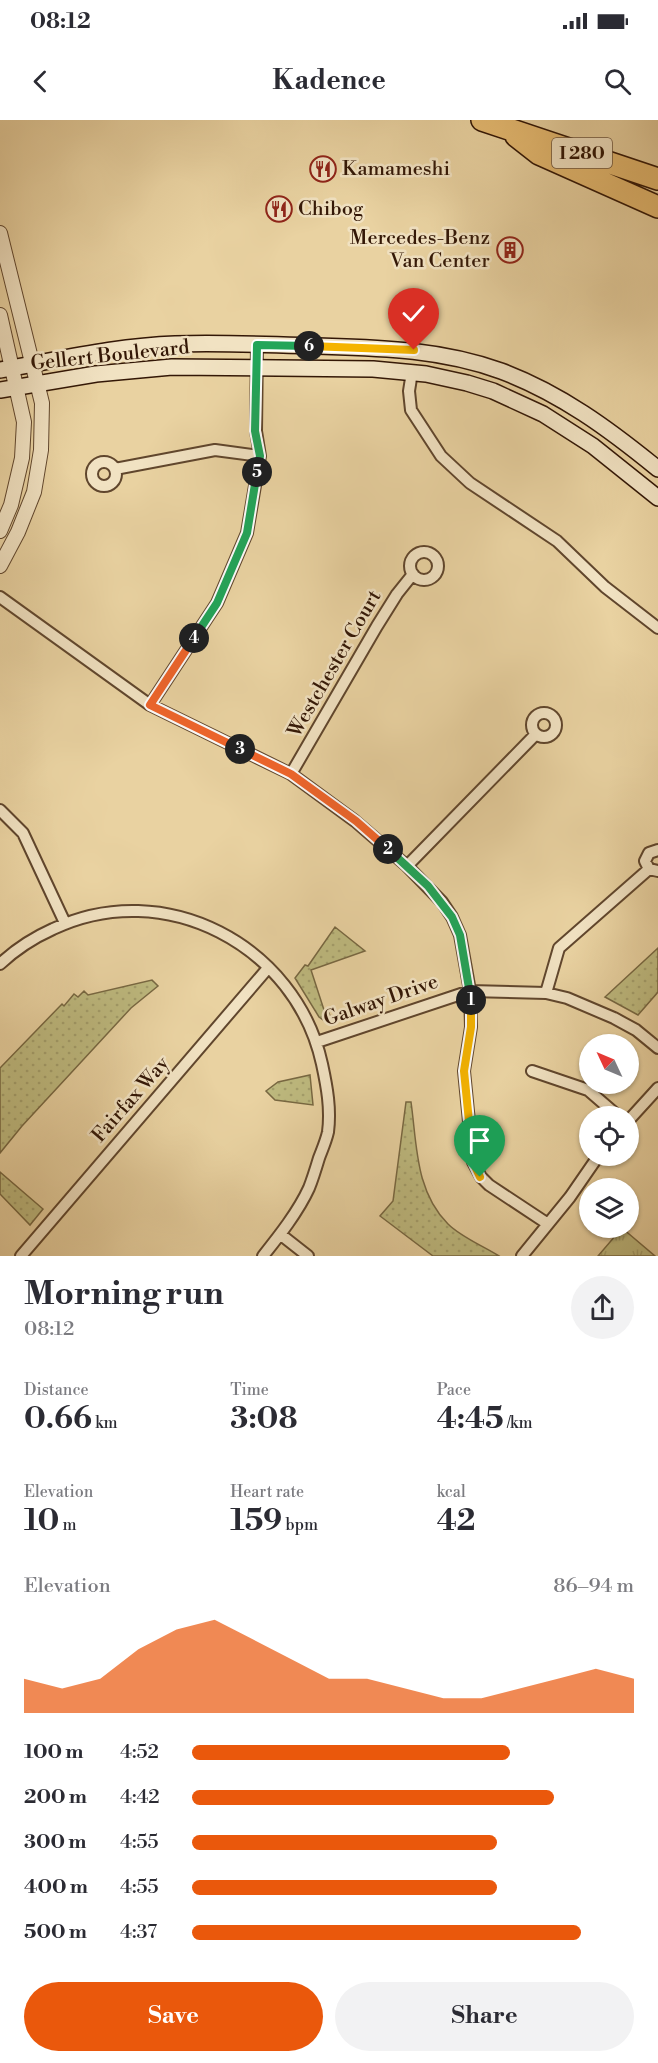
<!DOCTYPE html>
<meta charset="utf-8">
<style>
:root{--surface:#fff;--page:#f2f2f3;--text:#2b2b33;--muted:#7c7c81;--accent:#ea580c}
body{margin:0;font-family:"Libre Bodoni",serif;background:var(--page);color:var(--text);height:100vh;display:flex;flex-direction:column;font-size:22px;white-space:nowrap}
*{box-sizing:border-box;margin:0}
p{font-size:20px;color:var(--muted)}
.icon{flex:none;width:33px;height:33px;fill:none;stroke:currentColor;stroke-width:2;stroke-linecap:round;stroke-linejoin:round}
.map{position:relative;height:1136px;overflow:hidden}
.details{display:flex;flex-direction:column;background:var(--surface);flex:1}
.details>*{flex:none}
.needle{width:39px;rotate:314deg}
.buttons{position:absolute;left:579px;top:914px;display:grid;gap:12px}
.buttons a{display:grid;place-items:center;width:60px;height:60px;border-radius:50%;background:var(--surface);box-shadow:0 2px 4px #0004;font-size:30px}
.pin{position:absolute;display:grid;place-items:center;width:51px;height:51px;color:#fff;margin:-62px -26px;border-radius:50% 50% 50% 0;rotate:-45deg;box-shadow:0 0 6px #0007}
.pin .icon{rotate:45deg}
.km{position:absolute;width:30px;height:30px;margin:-15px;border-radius:50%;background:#222;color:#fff;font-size:16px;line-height:30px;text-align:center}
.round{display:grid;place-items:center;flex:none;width:63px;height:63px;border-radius:32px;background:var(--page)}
.headline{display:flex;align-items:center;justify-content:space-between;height:102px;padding:0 24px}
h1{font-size:33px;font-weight:700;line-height:45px}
.stats{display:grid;grid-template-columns:repeat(3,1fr);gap:9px;height:102px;padding:6px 24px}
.stats div{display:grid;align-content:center}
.stats b{font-size:30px;font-weight:700}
.stats small{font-size:16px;font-weight:400}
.stats p{font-size:16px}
.chart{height:168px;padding:12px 24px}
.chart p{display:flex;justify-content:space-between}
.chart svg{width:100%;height:108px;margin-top:6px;fill:var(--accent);opacity:.7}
.cta{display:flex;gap:12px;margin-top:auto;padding:12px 24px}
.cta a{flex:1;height:69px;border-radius:36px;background:var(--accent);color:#fff;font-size:24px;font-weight:700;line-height:69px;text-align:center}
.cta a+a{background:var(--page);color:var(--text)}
ul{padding:0 24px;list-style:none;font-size:20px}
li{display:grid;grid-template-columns:96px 72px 1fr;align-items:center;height:45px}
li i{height:15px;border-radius:8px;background:var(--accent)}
.status{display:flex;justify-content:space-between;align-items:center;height:42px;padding:0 30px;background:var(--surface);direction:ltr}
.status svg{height:16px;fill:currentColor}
header{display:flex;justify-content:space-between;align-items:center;height:78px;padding:0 24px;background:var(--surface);font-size:27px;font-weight:700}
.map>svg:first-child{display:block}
.grass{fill:url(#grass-dots);stroke:#786842;stroke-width:1.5}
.park{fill:url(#park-tufts);stroke:#786842;stroke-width:1.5}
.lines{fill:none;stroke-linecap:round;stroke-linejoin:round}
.minor-casing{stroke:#60462d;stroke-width:14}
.tertiary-casing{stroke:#60462d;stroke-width:16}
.secondary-casing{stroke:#331706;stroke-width:18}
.motorway-casing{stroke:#331706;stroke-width:24}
.minor{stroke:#f1e2c2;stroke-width:10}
.tertiary{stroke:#f1e2c2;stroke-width:14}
.secondary{stroke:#f1e2c2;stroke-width:15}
.motorway{stroke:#e4b970;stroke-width:21}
.split-1-casing{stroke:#fff;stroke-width:12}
.split-2-casing{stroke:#fff;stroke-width:12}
.split-3-casing{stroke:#fff;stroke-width:12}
.split-4-casing{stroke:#fff;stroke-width:12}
.split-5-casing{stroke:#fff;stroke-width:12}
.split-6-casing{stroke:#fff;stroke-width:12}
.split-7-casing{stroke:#fff;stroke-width:12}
.split-1{stroke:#f5b400;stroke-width:8}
.split-2{stroke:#22a559;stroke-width:8}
.split-3{stroke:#f0652b;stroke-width:8}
.split-4{stroke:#f0652b;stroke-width:8}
.split-5{stroke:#22a559;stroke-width:8}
.split-6{stroke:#22a559;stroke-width:8}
.split-7{stroke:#f5b400;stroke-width:8}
.labels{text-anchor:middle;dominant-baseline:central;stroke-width:5;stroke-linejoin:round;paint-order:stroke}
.shield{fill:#f1e2c2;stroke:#6c543e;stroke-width:1.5}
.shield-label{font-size:18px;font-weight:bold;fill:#331706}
.poi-label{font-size:20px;fill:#331706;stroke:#f1e2c2;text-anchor:start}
.street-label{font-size:20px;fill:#331706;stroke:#f1e2c2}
</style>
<div class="status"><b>08:12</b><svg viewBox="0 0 49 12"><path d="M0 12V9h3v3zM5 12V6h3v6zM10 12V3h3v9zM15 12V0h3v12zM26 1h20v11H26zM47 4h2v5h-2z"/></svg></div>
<header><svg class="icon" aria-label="back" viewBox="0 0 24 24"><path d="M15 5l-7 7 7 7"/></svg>Kadence<svg class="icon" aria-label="search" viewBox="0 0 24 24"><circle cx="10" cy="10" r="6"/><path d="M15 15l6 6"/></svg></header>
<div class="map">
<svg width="658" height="1136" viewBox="0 0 658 1136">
<defs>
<pattern id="grass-dots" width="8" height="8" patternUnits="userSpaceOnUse" patternTransform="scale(1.5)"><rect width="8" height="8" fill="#beba7f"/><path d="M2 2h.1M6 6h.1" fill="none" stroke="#a49f6c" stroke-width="1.8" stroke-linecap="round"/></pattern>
<pattern id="park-tufts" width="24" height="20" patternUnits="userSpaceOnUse" patternTransform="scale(1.5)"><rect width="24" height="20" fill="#beba7f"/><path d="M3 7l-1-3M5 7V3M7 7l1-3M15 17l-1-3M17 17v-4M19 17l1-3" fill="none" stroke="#a49f6c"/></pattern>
</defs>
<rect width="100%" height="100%" fill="#e9d2a1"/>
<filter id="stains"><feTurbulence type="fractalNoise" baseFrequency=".00333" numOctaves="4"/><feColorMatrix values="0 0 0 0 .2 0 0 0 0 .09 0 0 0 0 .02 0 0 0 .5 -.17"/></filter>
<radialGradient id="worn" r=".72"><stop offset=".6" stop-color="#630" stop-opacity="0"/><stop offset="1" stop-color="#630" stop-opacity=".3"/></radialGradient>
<!-- grass -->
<path class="grass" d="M335 807 365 831 311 850 325 893H329L332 902H326L319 897 295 858 305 845 308 846Z
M658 828V872L638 895 605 877Z
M152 860 158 866 131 888 22 1006 0 1033V948L62 884 64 886 74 874 78 877 84 871 88 875Z
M310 955 313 985 275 980 266 971 278 962Z
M406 982H411C417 1024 415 1071 448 1104 461 1117 483 1126 499 1136H433L380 1096 393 1081Z
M0 1052 43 1089 30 1105 0 1074Z"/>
<!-- park -->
<path class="park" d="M622 1108 655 1136H598Z"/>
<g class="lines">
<!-- minor casing -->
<g class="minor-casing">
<path id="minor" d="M412 252 409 271 411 290 441 336 470 363 557 421 605 467 658 508
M92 354a12 12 0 1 1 24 0a12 12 0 1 1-24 0Z
M115 349 215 330 260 336
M410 446a14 14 0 1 1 28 0a14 14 0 1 1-28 0Z
M0 477 150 585 291 654 355 701 407 746 442 782 452 797 460 815 470 871 471 907 464 951 473 1042 481 1057 489 1065 548 1104
M150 585 217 483 247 413 260 336 256 311 257 225
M532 605a12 12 0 1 1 24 0a12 12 0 1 1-24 0Z
M291 654 377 506 397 474 413 454
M0 690 23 713 65 803
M658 730 649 733 645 741 649 749 658 751
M407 746 536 614
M0 844C16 829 33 818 53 809 164 756 296 825 322 944 327 967 331 989 328 1012 326 1021 322 1030 319 1038 316 1048 313 1058 309 1068 298 1092 279 1116 263 1136
M546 873 559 828 649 749
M317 922 470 871 546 873 567 878 614 898 636 910 658 928
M532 951 588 970 618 996
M628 1001 658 968
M280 1114 308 1136
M21 1136 268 848
M522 1136 570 1077 599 1035"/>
</g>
<!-- tertiary casing -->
<g class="tertiary-casing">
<path id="tertiary" d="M0 113 42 283 41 330 34 372 18 412 0 446
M0 195 24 302 22 338 11 385 0 411"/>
</g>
<!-- secondary casing -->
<g class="secondary-casing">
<path id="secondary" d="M0 250C58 240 116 226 175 224 222 222 270 225 317 226 380 228 440 229 501 251 560 273 609 309 658 349
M0 270 96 254 172 247 373 249 426 254 467 263 493 271 543 294 593 326 658 378"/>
</g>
<!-- motorway casing -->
<g class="motorway-casing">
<path id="motorway" d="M482 0 658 59
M516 16 539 34 658 87"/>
</g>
<!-- minor -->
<use href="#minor" class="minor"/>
<!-- tertiary -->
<use href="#tertiary" class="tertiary"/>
<!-- secondary -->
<use href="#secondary" class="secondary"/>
<!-- motorway -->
<use href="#motorway" class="motorway"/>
</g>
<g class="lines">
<!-- split-1 casing -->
<g class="split-1-casing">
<path id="split-1" d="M471 880V907L464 951 473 1042 480 1057"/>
</g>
<!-- split-2 casing -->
<g class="split-2-casing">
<path id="split-2" d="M388 729 428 766 452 797 460 815 471 880"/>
</g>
<!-- split-3 casing -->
<g class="split-3-casing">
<path id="split-3" d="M240 629 291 654 356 701 388 729"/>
</g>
<!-- split-4 casing -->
<g class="split-4-casing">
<path id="split-4" d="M194 518 150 585 240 629"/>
</g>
<!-- split-5 casing -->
<g class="split-5-casing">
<path id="split-5" d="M194 518 217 483 247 413 257 352"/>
</g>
<!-- split-6 casing -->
<g class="split-6-casing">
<path id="split-6" d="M257 352 260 336 255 311 257 225 309 226"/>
</g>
<!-- split-7 casing -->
<g class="split-7-casing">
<path id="split-7" d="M309 226 414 230"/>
</g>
<!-- split-1 -->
<use href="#split-1" class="split-1"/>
<!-- split-2 -->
<use href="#split-2" class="split-2"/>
<!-- split-3 -->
<use href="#split-3" class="split-3"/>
<!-- split-4 -->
<use href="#split-4" class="split-4"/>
<!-- split-5 -->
<use href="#split-5" class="split-5"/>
<!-- split-6 -->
<use href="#split-6" class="split-6"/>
<!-- split-7 -->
<use href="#split-7" class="split-7"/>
</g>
<!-- icons -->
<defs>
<g id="restaurant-ring" transform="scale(1.35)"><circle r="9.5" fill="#f1e2c2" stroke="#8f2418" stroke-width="1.5"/><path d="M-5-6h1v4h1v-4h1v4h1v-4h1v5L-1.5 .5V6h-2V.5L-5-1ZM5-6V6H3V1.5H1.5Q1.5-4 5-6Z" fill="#8f2418"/></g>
<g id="building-ring" transform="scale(1.35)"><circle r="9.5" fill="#f1e2c2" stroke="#8f2418" stroke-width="1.5"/><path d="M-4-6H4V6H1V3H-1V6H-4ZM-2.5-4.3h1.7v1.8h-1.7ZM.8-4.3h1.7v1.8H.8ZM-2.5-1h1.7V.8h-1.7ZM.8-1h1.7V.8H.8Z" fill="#8f2418"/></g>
</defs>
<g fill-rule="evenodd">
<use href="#restaurant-ring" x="323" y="49"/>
<use href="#restaurant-ring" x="279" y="89"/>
<use href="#building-ring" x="510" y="130"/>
</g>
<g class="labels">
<!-- shield labels -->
<rect class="shield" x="552" y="18" width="60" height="30" rx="4.5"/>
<g class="shield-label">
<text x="582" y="33">I 280</text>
</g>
<!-- poi labels -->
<g class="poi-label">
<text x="342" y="49">Kamameshi</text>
<text x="298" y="89">Chibog</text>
<text x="490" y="118" text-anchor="end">Mercedes-Benz<tspan x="490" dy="23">Van Center</tspan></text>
</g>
<!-- street labels -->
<g class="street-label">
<text transform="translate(110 236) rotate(-6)">Gellert Boulevard</text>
<text transform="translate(335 544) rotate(-60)">Westchester Court</text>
<text transform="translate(381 881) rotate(-19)">Galway Drive</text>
<text transform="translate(131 980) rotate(-49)">Fairfax Way</text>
</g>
</g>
<rect width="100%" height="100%" filter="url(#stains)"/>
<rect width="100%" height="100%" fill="url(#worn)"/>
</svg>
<div class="buttons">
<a><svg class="needle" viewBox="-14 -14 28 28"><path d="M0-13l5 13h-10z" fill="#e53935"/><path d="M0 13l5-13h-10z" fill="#7c7c81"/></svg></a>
<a><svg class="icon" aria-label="locate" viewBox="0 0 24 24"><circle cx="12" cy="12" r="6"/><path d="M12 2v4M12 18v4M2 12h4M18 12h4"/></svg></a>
<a><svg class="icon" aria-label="layers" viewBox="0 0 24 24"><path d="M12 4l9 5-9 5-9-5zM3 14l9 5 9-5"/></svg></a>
</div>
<div class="pin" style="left:480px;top:1057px;background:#1e9e55"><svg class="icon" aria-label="arrive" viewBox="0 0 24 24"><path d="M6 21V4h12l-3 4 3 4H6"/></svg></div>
<div class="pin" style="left:414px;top:230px;background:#d93025"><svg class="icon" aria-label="check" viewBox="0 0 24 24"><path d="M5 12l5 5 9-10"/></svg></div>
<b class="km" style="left:471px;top:880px">1</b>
<b class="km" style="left:388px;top:729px">2</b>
<b class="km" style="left:240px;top:629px">3</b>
<b class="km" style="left:194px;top:518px">4</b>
<b class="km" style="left:257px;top:352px">5</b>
<b class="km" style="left:309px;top:226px">6</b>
</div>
<section class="details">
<div class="headline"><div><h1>Morning run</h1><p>08:12</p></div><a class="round"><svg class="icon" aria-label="share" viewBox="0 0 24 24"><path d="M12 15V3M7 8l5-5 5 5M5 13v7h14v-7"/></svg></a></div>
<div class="stats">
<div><p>Distance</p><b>0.66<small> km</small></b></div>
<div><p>Time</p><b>3:08</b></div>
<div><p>Pace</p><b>4:45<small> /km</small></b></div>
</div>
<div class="stats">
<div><p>Elevation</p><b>10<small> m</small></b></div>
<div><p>Heart rate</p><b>159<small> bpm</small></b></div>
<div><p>kcal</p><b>42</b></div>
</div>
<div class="chart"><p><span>Elevation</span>86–94 m</p>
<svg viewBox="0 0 160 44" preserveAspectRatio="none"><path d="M0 44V30L10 34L20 30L30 18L40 10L50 6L60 14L70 22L80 30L90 30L100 34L110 38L120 38L130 34L140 30L150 26L160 30V44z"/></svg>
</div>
<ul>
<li><b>100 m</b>4:52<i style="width:72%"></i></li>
<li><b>200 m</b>4:42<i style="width:82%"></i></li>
<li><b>300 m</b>4:55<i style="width:69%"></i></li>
<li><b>400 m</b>4:55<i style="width:69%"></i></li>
<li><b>500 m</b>4:37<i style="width:88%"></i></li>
</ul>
<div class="cta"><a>Save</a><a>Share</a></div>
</section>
